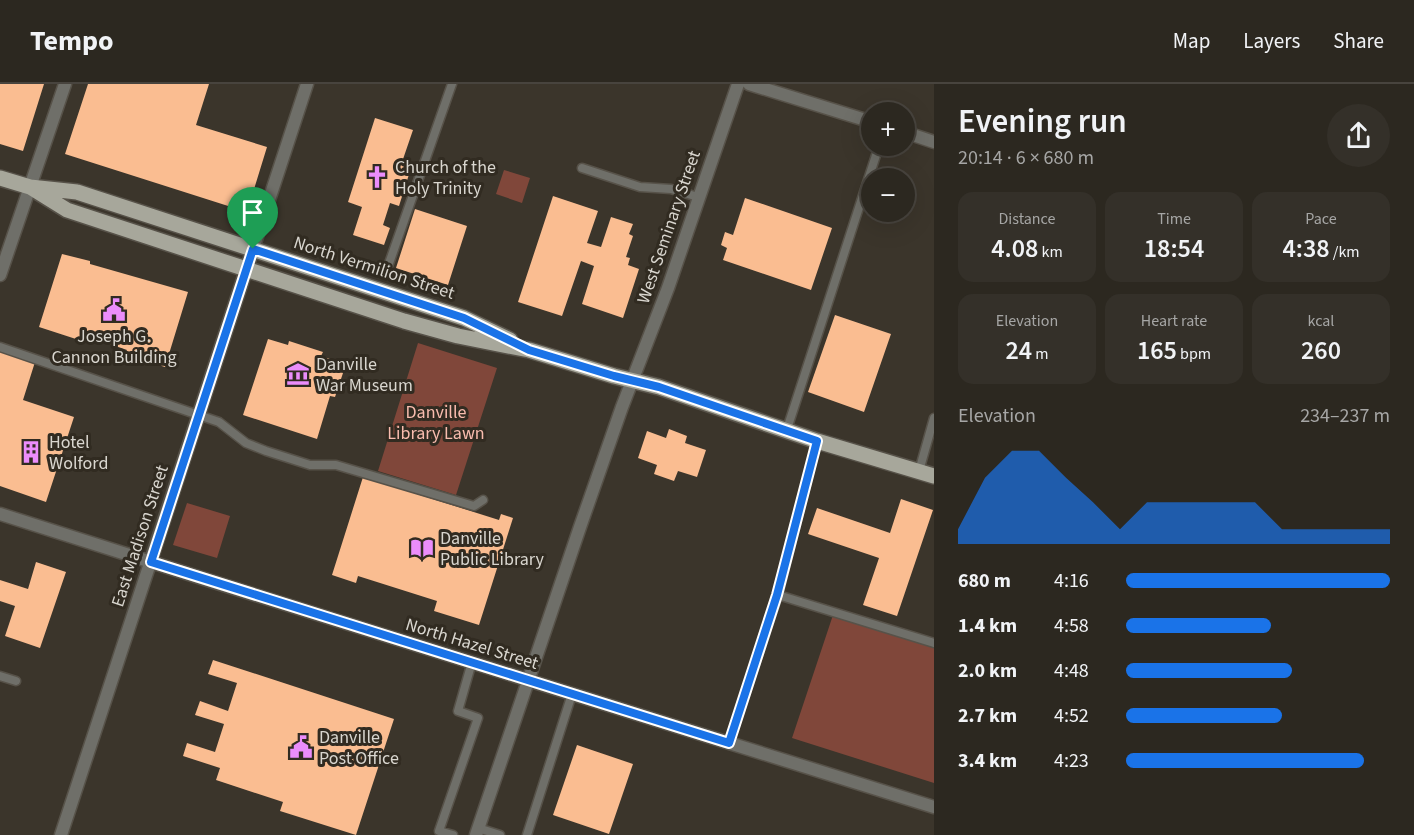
<!DOCTYPE html>
<meta charset="utf-8">
<style>
:root{--surface:#2c2820;--page:#343029;--text:#f1f3f6;--muted:#a6a6a5;--line:#48443e;--accent:#1a73e8}
body{margin:0;font-family:"Source Sans 3",sans-serif;background:var(--page);color:var(--text);height:100vh;display:flex;flex-direction:column;font-size:22px;white-space:nowrap}
*{box-sizing:border-box;margin:0}
p{font-size:20px;color:var(--muted)}
.icon{flex:none;width:33px;height:33px;fill:none;stroke:currentColor;stroke-width:2;stroke-linecap:round;stroke-linejoin:round}
.map{position:relative;flex:1;overflow:hidden}
.details{display:flex;flex-direction:column;background:var(--surface);width:480px}
.details>*{flex:none}
.fabs{position:absolute;left:861px;top:18px;display:grid;gap:12px}
.fabs a{display:grid;place-items:center;width:54px;height:54px;border-radius:50%;background:var(--surface);box-shadow:0 6px 24px #0002,0 0 0 2px var(--line);font-size:30px}
.pin{position:absolute;display:grid;place-items:center;width:51px;height:51px;color:#fff;margin:-62px -26px;border-radius:50% 50% 50% 0;rotate:-45deg;box-shadow:0 0 6px #0007}
.pin .icon{rotate:45deg}
.round{display:grid;place-items:center;flex:none;width:63px;height:63px;border-radius:32px;background:var(--page)}
.summary{display:flex;align-items:center;justify-content:space-between;height:102px;padding:0 24px}
h1{font-size:33px;font-weight:600;line-height:45px}
.metrics{display:grid;grid-template-columns:repeat(3,1fr);gap:9px;height:102px;padding:6px 24px}
.metrics div{display:grid;align-content:center;border-radius:15px;background:var(--page);text-align:center}
.metrics b{font-size:26px;font-weight:600}
.metrics small{font-size:16px;font-weight:400}
.metrics p{font-size:16px}
.chart{height:168px;padding:12px 24px}
.chart p{display:flex;justify-content:space-between}
.chart svg{width:100%;height:108px;margin-top:6px;fill:var(--accent);opacity:.7}
ul{padding:0 24px;list-style:none;font-size:20px}
li{display:grid;grid-template-columns:96px 72px 1fr;align-items:center;height:45px}
li i{height:15px;border-radius:8px;background:var(--accent)}
header{display:flex;align-items:center;gap:36px;box-sizing:border-box;height:84px;padding:0 30px;background:var(--surface);border-bottom:2px solid var(--line)}
header strong{font-size:28px}
nav{display:flex;gap:33px;margin-inline-start:auto;font-size:21px}
main{display:flex;flex:1;min-height:0}
.map>svg:first-child{display:block}
.green{fill:#80473a}
.building{fill:#fabd91}
.lines{fill:none;stroke-linecap:round;stroke-linejoin:round}
.service-casing{stroke:#575249;stroke-width:11}
.minor-casing{stroke:#575249;stroke-width:15}
.primary-casing{stroke:#575249;stroke-width:18}
.service{stroke:#6f6f69;stroke-width:8}
.minor{stroke:#6f6f69;stroke-width:12}
.primary{stroke:#a7a79b;stroke-width:15}
.route-casing{stroke:#fff;stroke-width:12}
.route{stroke:#1a73e8;stroke-width:8}
.labels{text-anchor:middle;dominant-baseline:central;stroke-width:6;stroke-linejoin:round;paint-order:stroke}
.poi-label{font-size:18px;fill:#d9d6cf;stroke:#312b21;text-anchor:start}
.street-label{font-size:18px;fill:#d9d6cf;stroke:#312b21}
.park-label{font-size:18px;fill:#f9bcae;stroke:#312b21}
</style>
<header>
<strong>Tempo</strong>
<nav><a>Map</a><a>Layers</a><a>Share</a></nav>
</header>
<main>
<div class="map">
<svg width="934" height="751" viewBox="0 0 934 751">
<rect width="100%" height="100%" fill="#3b352b"/>
<!-- green -->
<path class="green" d="M504 86 530 94 522 119 496 110Z
M418 259 497 284 456 411 378 387Z
M187 419 230 432 217 474 173 461Z
M834 528 934 559V699L792 654Z"/>
<!-- building -->
<path class="building" d="M0 0H44L23 67 0 60Z
M88 0H209L196 41 267 63 247 128 65 70Z
M375 34 413 46 401 81 411 84 399 122 390 119 383 141 390 144 384 161 353 151 362 123 348 118Z
M553 112 598 127 587 159 601 163 611 133 633 140 629 150 633 152 626 173 630 174 628 181 639 185 623 234 582 220 594 182 581 177 562 232 518 218Z
M745 114 832 144 811 206 723 176 727 164 721 161 725 148 733 151Z
M415 125 467 142 448 201 396 184Z
M62 170 90 177V180L188 208 165 283 125 271 127 266 81 250 79 256 39 243Z
M835 231 891 250 864 328 808 308Z
M268 255 288 261 289 257 323 268 321 272 346 280 335 313 330 312 317 355 243 331Z
M0 266 35 278 23 316 74 333 46 418 0 402Z
M669 345 687 352 685 359 706 366 697 393 678 387 674 397 654 390 657 381 638 374 647 347 666 354Z
M363 393 499 436 501 430 513 434 479 541 434 527 437 517 358 492 356 499 332 491Z
M901 415 933 426 897 532 863 521 879 474 808 450 817 424 890 449Z
M36 478 66 488 40 564 5 552 15 522 0 517V496L28 505Z
M213 576 394 635 356 751 280 727 283 718 216 696 220 684 183 672 187 659 215 668 224 640 195 631 200 617 228 627 237 599 208 590Z
M577 661 633 680 609 750 553 731Z"/>
<g class="lines">
<!-- service casing -->
<g class="service-casing">
<path id="service" d="M582 84 640 103 671 105 698 113
M386 188 452 0
M0 263 219 338 246 359 266 367 310 381H336L474 422 483 416
M787 345 879 62
M919 387 934 334
M778 511 934 559
M0 592 16 597
M729 659 778 511 817 357
M478 744 500 751
M453 751 439 747 478 634 458 627 472 578
M527 751 572 610"/>
</g>
<!-- minor casing -->
<g class="minor-casing">
<path id="minor" d="M749 0 872 38
M904 48 934 58
M0 191 65 0
M0 430 214 498 934 723
M61 751 307 0
M476 751 580 443 622 323 668 204 738 0"/>
</g>
<!-- primary casing -->
<g class="primary-casing">
<path id="primary" d="M0 94 30 103 77 108 464 234 510 256
M30 103 67 126 404 237 458 252 529 266 614 292 659 303 817 357 934 392"/>
</g>
<!-- service -->
<use href="#service" class="service"/>
<!-- minor -->
<use href="#minor" class="minor"/>
<!-- primary -->
<use href="#primary" class="primary"/>
</g>
<g class="lines">
<!-- route casing -->
<g class="route-casing">
<path id="route" d="M253 165 464 234 529 266 614 292 659 303 817 357 777 511 729 659 151 478Z"/>
</g>
<!-- route -->
<use href="#route" class="route"/>
</g>
<!-- icons -->
<defs>
<g id="church-bare" transform="scale(1.8)"><path d="M-1.2-6h2.4v3.5h3.3v2.4h-3.3V6h-2.4V-.1h-3.3v-2.4h3.3Z" fill="#eb8dfb" stroke="#312b21" stroke-width="2.5" paint-order="stroke"/></g>
<g id="civic-bare" transform="scale(1.8)"><path d="M-.6-6.5H3V-4.5H.6V-3L4-1V1h2V6H-6V1h2V-1L-.6-3ZM-1.2 2.5V6h2.4V2.5Z" fill="#eb8dfb" stroke="#312b21" stroke-width="2.5" paint-order="stroke"/></g>
<g id="museum-bare" transform="scale(1.8)"><path d="M0-6L6-3V-2H-6V-3ZM-5-1h2V3h-2ZM-1-1h2V3h-2ZM3-1h2V3H3ZM-6 4H6V6H-6Z" fill="#eb8dfb" stroke="#312b21" stroke-width="2.5" paint-order="stroke"/></g>
<g id="building-bare" transform="scale(1.8)"><path d="M-4-6H4V6H1V3H-1V6H-4ZM-2.5-4.3h1.7v1.8h-1.7ZM.8-4.3h1.7v1.8H.8ZM-2.5-1h1.7V.8h-1.7ZM.8-1h1.7V.8H.8Z" fill="#eb8dfb" stroke="#312b21" stroke-width="2.5" paint-order="stroke"/></g>
<g id="library-bare" transform="scale(1.8)"><path d="M-6-4Q-3-5.5-.7-3.5V5Q-3 3-6 4ZM6-4Q3-5.5 .7-3.5V5Q3 3 6 4Z" fill="#eb8dfb" stroke="#312b21" stroke-width="2.5" paint-order="stroke"/></g>
</defs>
<g fill-rule="evenodd">
<use href="#church-bare" x="377" y="93"/>
<use href="#civic-bare" x="114" y="226"/>
<use href="#museum-bare" x="298" y="290"/>
<use href="#building-bare" x="31" y="368"/>
<use href="#library-bare" x="422" y="464"/>
<use href="#civic-bare" x="301" y="663"/>
</g>
<g class="labels">
<!-- poi labels -->
<g class="poi-label">
<text x="395" y="83">Church of the<tspan x="395" dy="21">Holy Trinity</tspan></text>
<text x="114" y="252" text-anchor="middle">Joseph G.<tspan x="114" dy="21">Cannon Building</tspan></text>
<text x="316" y="280">Danville<tspan x="316" dy="21">War Museum</tspan></text>
<text x="49" y="358">Hotel<tspan x="49" dy="21">Wolford</tspan></text>
<text x="440" y="454">Danville<tspan x="440" dy="21">Public Library</tspan></text>
<text x="319" y="653">Danville<tspan x="319" dy="21">Post Office</tspan></text>
</g>
<!-- street labels -->
<g class="street-label">
<text transform="translate(669 143) rotate(-71)">West Seminary Street</text>
<text transform="translate(374 184) rotate(18)">North Vermilion Street</text>
<text transform="translate(140 452) rotate(-72)">East Madison Street</text>
<text transform="translate(472 560) rotate(17)">North Hazel Street</text>
</g>
<!-- park labels -->
<g class="park-label">
<text x="436" y="328">Danville<tspan x="436" dy="21">Library Lawn</tspan></text>
</g>
</g>
</svg>
<div class="fabs">
<a>+</a>
<a>−</a>
</div>
<div class="pin" style="left:253px;top:165px;background:#1e9e55"><svg class="icon" aria-label="arrive" viewBox="0 0 24 24"><path d="M6 21V4h12l-3 4 3 4H6"/></svg></div>
</div>
<section class="details">
<div class="summary"><div><h1>Evening run</h1><p>20:14 · 6 × 680 m</p></div><a class="round"><svg class="icon" aria-label="share" viewBox="0 0 24 24"><path d="M12 15V3M7 8l5-5 5 5M5 13v7h14v-7"/></svg></a></div>
<div class="metrics">
<div><p>Distance</p><b>4.08<small> km</small></b></div>
<div><p>Time</p><b>18:54</b></div>
<div><p>Pace</p><b>4:38<small> /km</small></b></div>
</div>
<div class="metrics">
<div><p>Elevation</p><b>24<small> m</small></b></div>
<div><p>Heart rate</p><b>165<small> bpm</small></b></div>
<div><p>kcal</p><b>260</b></div>
</div>
<div class="chart"><p><span>Elevation</span>234–237 m</p>
<svg viewBox="0 0 160 44" preserveAspectRatio="none"><path d="M0 44V38L10 17L20 6L30 6L40 17L50 27L60 38L70 27L80 27L90 27L100 27L110 27L120 38L130 38L140 38L150 38L160 38V44z"/></svg>
</div>
<ul>
<li><b>680 m</b>4:16<i style="width:100%"></i></li>
<li><b>1.4 km</b>4:58<i style="width:55%"></i></li>
<li><b>2.0 km</b>4:48<i style="width:63%"></i></li>
<li><b>2.7 km</b>4:52<i style="width:59%"></i></li>
<li><b>3.4 km</b>4:23<i style="width:90%"></i></li>
</ul>
</section>
</main>
